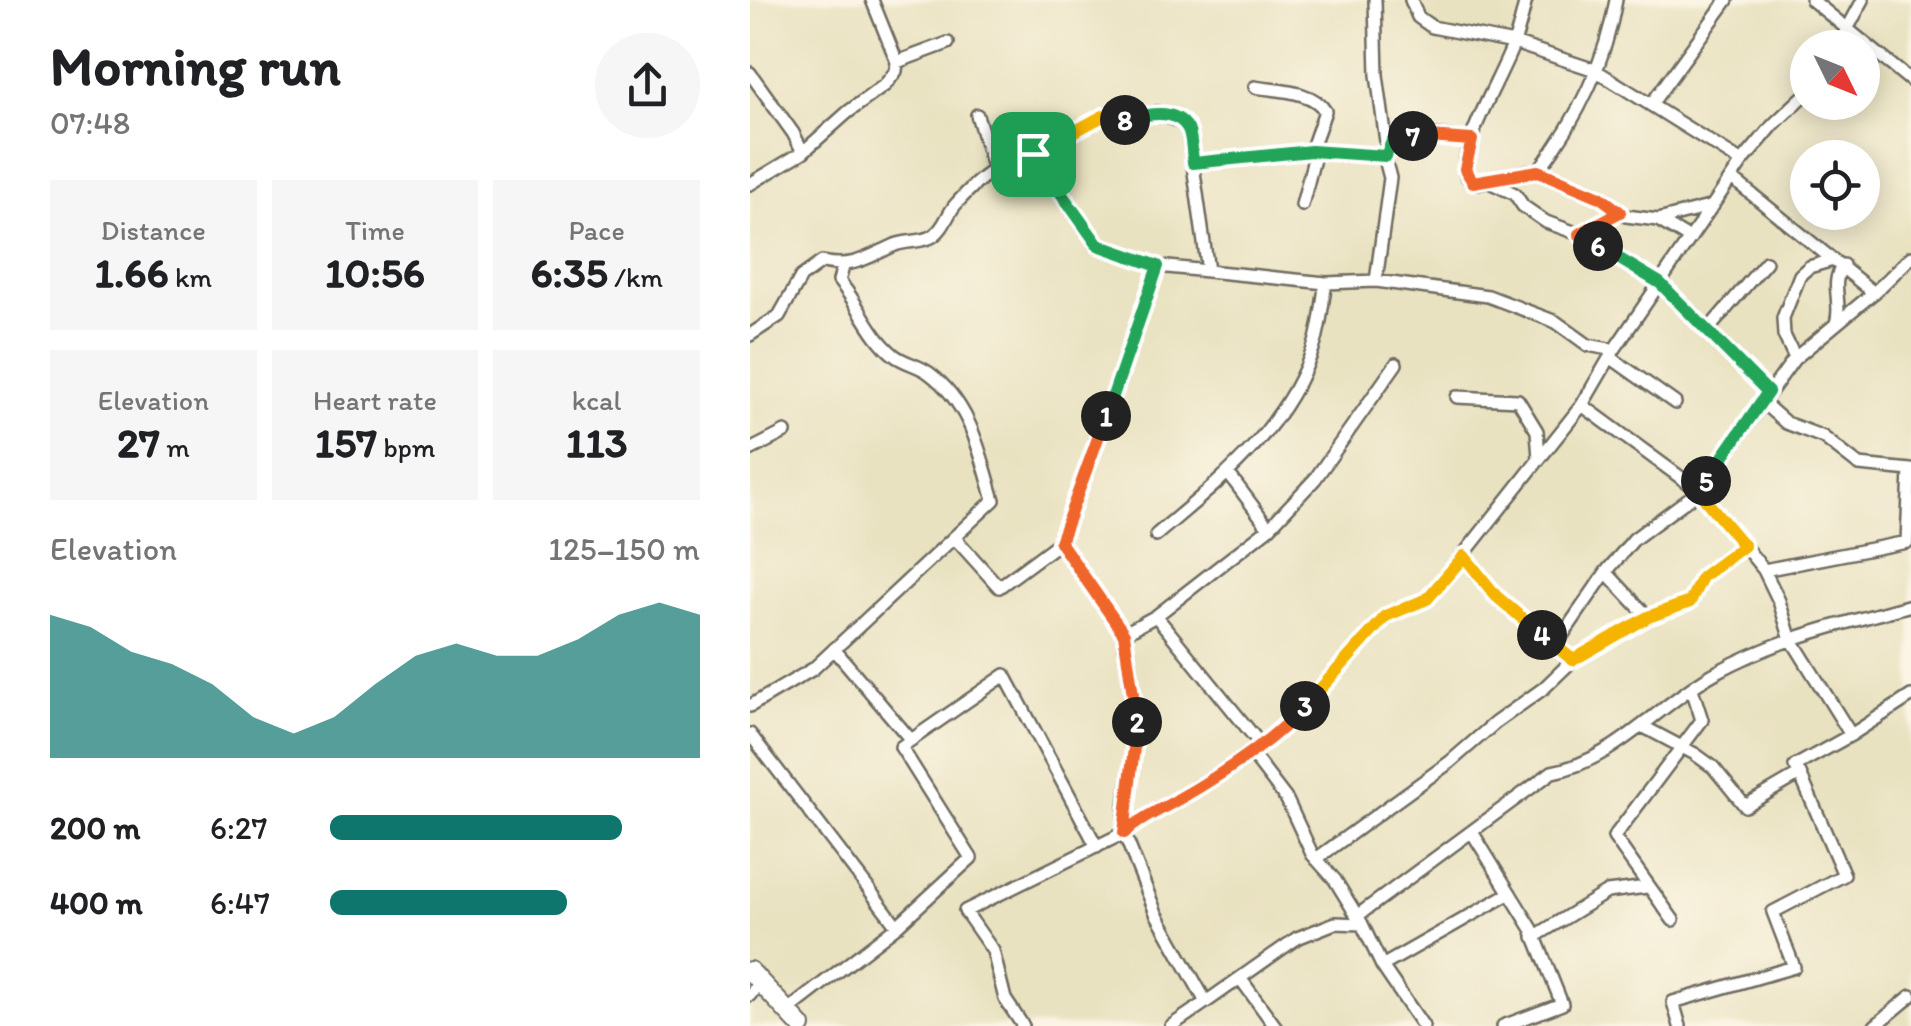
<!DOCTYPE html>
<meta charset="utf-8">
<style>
:root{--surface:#fff;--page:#f6f6f6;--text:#202124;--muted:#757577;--accent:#0f766e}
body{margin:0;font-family:Itim,sans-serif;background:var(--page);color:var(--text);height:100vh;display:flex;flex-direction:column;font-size:38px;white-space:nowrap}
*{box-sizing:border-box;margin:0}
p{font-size:32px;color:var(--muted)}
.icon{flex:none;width:55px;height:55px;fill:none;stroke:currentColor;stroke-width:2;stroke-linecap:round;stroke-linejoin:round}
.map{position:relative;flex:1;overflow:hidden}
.sheet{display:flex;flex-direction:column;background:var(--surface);width:750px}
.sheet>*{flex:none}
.needle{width:65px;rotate:133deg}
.buttons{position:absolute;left:1040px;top:30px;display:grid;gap:20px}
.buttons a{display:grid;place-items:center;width:90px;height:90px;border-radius:50%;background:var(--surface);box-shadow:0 5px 25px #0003;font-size:50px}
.pin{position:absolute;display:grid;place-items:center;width:85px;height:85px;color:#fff;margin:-42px;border-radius:20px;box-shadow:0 5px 15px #0006}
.km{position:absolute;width:50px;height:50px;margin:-25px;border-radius:50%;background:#222;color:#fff;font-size:28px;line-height:50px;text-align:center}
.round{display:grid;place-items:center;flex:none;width:105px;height:105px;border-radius:52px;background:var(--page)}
.headline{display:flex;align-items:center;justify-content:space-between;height:170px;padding:0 50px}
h1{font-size:55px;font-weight:800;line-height:75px}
.stats{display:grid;grid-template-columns:repeat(3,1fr);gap:15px;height:170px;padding:10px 50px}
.stats div{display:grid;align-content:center;border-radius:0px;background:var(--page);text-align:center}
.stats b{font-size:42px;font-weight:800}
.stats small{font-size:28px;font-weight:400}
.stats p{font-size:28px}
.chart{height:280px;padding:20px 50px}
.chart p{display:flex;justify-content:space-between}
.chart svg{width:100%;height:180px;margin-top:10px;fill:var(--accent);opacity:.7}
ul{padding:0 50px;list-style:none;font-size:32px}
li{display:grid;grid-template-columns:160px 120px 1fr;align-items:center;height:75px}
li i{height:25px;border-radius:12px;background:var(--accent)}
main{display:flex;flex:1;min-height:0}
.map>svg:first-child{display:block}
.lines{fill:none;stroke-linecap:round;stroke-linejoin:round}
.street-casing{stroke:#6e6b60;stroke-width:16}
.secondary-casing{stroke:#6e6b60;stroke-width:22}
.street{stroke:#fff;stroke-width:11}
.secondary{stroke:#fff;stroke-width:18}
.split-1-casing{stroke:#fff;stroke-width:20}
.split-2-casing{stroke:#fff;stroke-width:20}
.split-3-casing{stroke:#fff;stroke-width:20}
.split-4-casing{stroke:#fff;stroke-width:20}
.split-5-casing{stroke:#fff;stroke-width:20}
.split-6-casing{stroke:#fff;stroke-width:20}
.split-7-casing{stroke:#fff;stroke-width:20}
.split-8-casing{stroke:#fff;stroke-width:20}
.split-9-casing{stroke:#fff;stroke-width:20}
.split-1{stroke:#22a559;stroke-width:12}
.split-2{stroke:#f0652b;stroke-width:12}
.split-3{stroke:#f0652b;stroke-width:12}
.split-4{stroke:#f5b400;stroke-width:12}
.split-5{stroke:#f5b400;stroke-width:12}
.split-6{stroke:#22a559;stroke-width:12}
.split-7{stroke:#f0652b;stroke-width:12}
.split-8{stroke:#22a559;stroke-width:12}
.split-9{stroke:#f5b400;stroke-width:12}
</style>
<main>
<section class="sheet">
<div class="headline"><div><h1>Morning run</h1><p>07:48</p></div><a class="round"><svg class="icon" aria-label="share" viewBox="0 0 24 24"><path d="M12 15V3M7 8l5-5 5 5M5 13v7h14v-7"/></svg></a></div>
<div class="stats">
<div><p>Distance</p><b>1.66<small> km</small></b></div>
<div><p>Time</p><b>10:56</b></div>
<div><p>Pace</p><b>6:35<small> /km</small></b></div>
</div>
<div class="stats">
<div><p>Elevation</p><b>27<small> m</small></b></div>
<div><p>Heart rate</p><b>157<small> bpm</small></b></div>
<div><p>kcal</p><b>113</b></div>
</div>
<div class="chart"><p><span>Elevation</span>125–150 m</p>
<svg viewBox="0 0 160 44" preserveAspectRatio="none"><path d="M0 44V9L10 12L20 18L30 21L40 26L50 34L60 38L70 34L80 26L90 19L100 16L110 19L120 19L130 15L140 9L150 6L160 9V44z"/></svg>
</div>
<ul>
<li><b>200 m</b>6:27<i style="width:79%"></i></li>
<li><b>400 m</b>6:47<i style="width:64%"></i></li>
</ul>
</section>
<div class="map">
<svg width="1161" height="1026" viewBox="0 0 1161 1026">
<rect width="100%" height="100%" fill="#fcf5e5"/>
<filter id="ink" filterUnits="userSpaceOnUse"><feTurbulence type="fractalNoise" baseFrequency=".01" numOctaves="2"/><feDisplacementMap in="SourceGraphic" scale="20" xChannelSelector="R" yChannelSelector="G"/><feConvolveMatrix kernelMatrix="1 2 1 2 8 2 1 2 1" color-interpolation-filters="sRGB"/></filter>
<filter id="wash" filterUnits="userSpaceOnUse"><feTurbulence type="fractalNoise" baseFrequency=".0048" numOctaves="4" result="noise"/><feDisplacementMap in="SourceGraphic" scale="40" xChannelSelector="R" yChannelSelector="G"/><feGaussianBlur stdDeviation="2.25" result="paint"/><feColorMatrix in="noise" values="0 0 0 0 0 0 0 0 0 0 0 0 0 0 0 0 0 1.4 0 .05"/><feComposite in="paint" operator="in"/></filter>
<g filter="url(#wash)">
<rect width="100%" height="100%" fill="#e9e2c1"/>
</g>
<g filter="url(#ink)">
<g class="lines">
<!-- street casing -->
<g class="street-casing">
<path id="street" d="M625 0 627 75 637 149
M661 0 668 17 682 27 764 43 845 70 992 162
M776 0C772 15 769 31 763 45 751 77 715 136 715 169 715 179 722 181 730 183L778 171H788L850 197 876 216 908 220 963 206
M1062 0 1161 81
M1087 48 1113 0
M147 62 198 43
M0 73 43 133 53 152
M505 87C527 91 563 90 575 111L561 151
M902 103 977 0
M227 115 243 167
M283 154 353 116 372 120 407 112 431 122 438 130 458 271
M443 163 561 151 636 156
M788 171C827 120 855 64 866 0
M983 179 1124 293
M737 181 765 194 773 206 796 222 829 234
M0 184 53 152 98 112 135 85 146 71 147 62 122 0
M552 205 566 151
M870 212 829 234 911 283 1018 392
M908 220 940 239
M408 266 310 542 373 634 406 616 519 528 478 473
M626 281 640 178 635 159 642 141 649 137 674 134 722 140
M1086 323C1093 303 1079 284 1093 265
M957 331 1016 262
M0 335 29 316 51 277 72 262C103 269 118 257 145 245 157 240 172 243 183 236 195 228 197 214 206 204 234 173 244 167 283 154L347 245 408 266 576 283 626 281 738 296 806 322 838 345 864 350
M860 357 925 403
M1045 358 1034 335 1033 318 1050 275 1059 267 1083 260
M707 397 768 400 787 431 789 458
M1011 401 1036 423 1073 437 1109 465 1161 470
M832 405 949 491 1014 570 1029 601 1040 637 1101 735
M0 450 35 432
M519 528 565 479 646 364
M406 535C471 480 538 428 565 343 571 324 572 303 576 283
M204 537 249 587 310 542
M714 556 746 597 805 646
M1014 570 1157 542 1160 470
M406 616 511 745
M898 617 941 602 951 577 994 546
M373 634 387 727 375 805 374 833 406 913 456 1002 421 1026
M84 649 161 740
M823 660 805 646 856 572 884 539 949 491 1044 359 1127 290 1161 257
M0 706 63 669 244 500C230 453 221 404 179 373 168 365 154 363 144 355 120 336 109 304 89 281L93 267
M892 726 945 754 963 767 995 806 1050 774 1045 766 1101 735 1161 696
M0 734 147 926
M501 753 537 800 562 854 585 880 612 924 632 966 673 1026
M722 832 782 929 812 1004 753 1026
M566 859 700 762 745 723 794 688 823 660 898 617 856 572
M607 916 802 772C865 761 910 703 965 673 1031 637 1090 625 1161 605
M923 920 864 837 952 720 942 689
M784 937 857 892 897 887
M632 966 760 893
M490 978 525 1026
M0 995 9 982
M456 1002 547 938 585 923 612 924
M37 1011 147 926 221 858 151 747 255 675 347 847
M273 1026 255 999 243 951 215 911 374 833 392 818 427 800 501 753 536 725 636 616 677 599 684 592 832 405 864 350 992 162 1024 124 1058 92
M930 1026 923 1002 1044 967 1023 912 1094 875 1050 774
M1125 1026 1161 996"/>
</g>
<!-- secondary casing -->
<g class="secondary-casing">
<path id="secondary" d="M0 971 51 1026"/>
</g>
<!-- street -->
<use href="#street" class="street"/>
<!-- secondary -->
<use href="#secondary" class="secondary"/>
</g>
</g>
<g class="lines" filter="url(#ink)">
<!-- split-1 casing -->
<g class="split-1-casing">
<path id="split-1" d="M283 154 348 245 408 266 356 416"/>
</g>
<!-- split-2 casing -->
<g class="split-2-casing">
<path id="split-2" d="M356 416 310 542 374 634 387 722"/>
</g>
<!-- split-3 casing -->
<g class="split-3-casing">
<path id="split-3" d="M387 722 374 833C390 818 409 811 427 800 473 774 519 744 555 706"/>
</g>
<!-- split-4 casing -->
<g class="split-4-casing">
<path id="split-4" d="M555 706 636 616 677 599 714 556 746 596 792 635"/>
</g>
<!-- split-5 casing -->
<g class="split-5-casing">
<path id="split-5" d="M792 635 823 660 898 617 940 602 952 577 994 546 948 491 956 481"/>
</g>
<!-- split-6 casing -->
<g class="split-6-casing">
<path id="split-6" d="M848 246 910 283 1018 392 956 481"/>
</g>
<!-- split-7 casing -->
<g class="split-7-casing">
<path id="split-7" d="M663 136 722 140 715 169 723 182 788 171 850 197 870 212 829 234 848 246"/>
</g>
<!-- split-8 casing -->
<g class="split-8-casing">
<path id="split-8" d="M375 120C394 115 425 106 438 129 442 137 442 153 443 163L561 151 636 156 642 141 663 136"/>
</g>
<!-- split-9 casing -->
<g class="split-9-casing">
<path id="split-9" d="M283 154 353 116 375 120"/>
</g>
<!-- split-1 -->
<use href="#split-1" class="split-1"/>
<!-- split-2 -->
<use href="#split-2" class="split-2"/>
<!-- split-3 -->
<use href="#split-3" class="split-3"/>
<!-- split-4 -->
<use href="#split-4" class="split-4"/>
<!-- split-5 -->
<use href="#split-5" class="split-5"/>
<!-- split-6 -->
<use href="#split-6" class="split-6"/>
<!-- split-7 -->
<use href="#split-7" class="split-7"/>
<!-- split-8 -->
<use href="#split-8" class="split-8"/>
<!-- split-9 -->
<use href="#split-9" class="split-9"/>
</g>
</svg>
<div class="buttons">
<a><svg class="needle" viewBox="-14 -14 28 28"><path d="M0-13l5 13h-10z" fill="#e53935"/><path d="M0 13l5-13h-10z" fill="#757577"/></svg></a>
<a><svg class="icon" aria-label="locate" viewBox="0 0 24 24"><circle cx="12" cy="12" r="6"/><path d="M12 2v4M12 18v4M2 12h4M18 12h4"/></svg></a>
</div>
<div class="pin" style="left:283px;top:154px;background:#1e9e55"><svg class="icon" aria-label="arrive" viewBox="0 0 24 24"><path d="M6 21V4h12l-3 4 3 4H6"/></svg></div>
<b class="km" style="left:356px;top:416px">1</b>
<b class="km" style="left:387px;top:722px">2</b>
<b class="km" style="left:555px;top:706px">3</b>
<b class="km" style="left:792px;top:635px">4</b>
<b class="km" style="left:956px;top:481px">5</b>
<b class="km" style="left:848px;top:246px">6</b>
<b class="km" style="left:663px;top:136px">7</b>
<b class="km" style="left:375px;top:120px">8</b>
</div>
</main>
